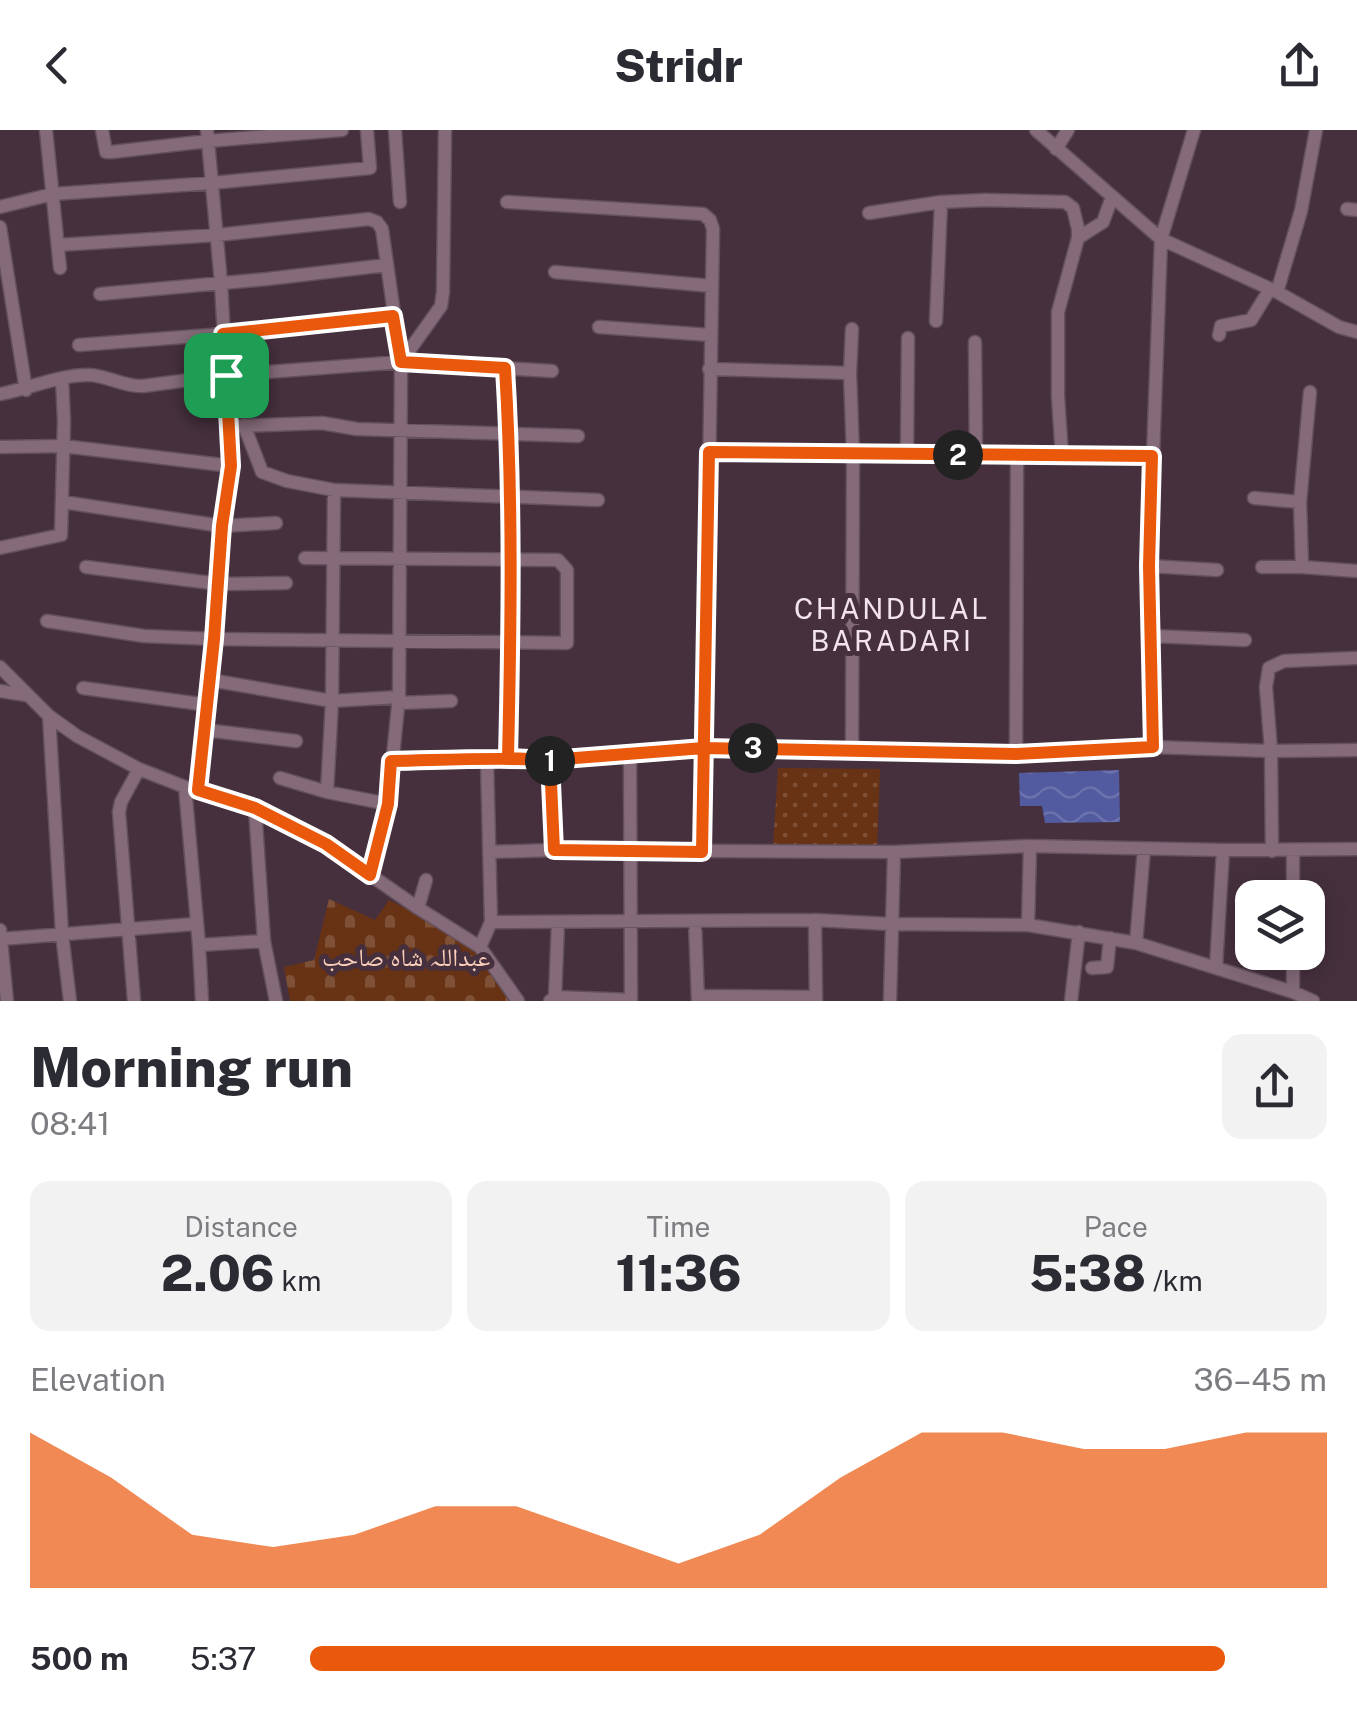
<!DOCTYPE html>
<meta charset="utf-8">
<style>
:root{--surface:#fff;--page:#f2f2f3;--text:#2b2b33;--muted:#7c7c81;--accent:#ea580c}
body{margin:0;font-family:"Public Sans","Noto Naskh Arabic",sans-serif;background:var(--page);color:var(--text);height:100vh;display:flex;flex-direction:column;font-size:38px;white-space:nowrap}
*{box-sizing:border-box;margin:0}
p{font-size:32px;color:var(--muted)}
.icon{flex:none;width:55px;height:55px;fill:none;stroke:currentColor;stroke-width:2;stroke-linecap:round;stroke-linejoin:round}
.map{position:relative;height:871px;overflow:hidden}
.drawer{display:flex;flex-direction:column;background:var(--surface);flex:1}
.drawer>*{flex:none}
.buttons{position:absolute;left:1235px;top:750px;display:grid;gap:20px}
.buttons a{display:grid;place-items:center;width:90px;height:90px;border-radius:20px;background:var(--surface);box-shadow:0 5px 25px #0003;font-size:50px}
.pin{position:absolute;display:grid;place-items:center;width:85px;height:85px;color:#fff;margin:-42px;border-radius:20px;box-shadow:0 5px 15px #0006}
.km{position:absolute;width:50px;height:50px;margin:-25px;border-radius:50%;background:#222;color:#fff;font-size:28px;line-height:50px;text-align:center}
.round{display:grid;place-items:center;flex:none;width:105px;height:105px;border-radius:20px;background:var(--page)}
.headline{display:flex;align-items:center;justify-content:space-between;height:170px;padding:0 30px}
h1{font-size:55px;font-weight:800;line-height:75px}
.metrics{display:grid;grid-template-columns:repeat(3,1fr);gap:15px;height:170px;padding:10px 30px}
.metrics div{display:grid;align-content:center;border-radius:20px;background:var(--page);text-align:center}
.metrics b{font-size:50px;font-weight:800}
.metrics small{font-size:28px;font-weight:400}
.metrics p{font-size:28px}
.chart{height:280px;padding:20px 30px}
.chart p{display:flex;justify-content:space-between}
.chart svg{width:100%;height:180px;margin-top:10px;fill:var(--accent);opacity:.7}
ul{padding:0 30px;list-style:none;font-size:32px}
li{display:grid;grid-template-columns:160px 120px 1fr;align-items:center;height:75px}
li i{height:25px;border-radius:12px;background:var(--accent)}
header{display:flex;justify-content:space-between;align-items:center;height:130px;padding:0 30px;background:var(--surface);font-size:45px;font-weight:800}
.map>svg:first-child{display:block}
.cemetery{fill:url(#cemetery-stones)}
.park{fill:url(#park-dots)}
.water{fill:url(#water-waves)}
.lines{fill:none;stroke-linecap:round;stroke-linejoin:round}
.minor-casing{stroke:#63505d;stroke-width:15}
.minor{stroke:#856b7a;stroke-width:12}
.route-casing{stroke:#fff;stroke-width:20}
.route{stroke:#ea580c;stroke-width:12}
.labels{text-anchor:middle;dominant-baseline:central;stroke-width:10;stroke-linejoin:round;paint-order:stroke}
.park-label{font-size:25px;fill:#facfba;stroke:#46303e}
.neighbourhood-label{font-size:28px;letter-spacing:2.5px;fill:#f2e3ec;stroke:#46303e}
</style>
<header><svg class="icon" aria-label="back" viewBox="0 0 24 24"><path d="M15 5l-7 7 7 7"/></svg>Stridr<svg class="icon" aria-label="share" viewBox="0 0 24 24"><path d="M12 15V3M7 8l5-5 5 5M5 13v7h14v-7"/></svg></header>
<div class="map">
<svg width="1357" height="871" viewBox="0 0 1357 871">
<defs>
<pattern id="cemetery-stones" width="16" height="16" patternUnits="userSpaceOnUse" patternTransform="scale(2.5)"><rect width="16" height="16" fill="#683214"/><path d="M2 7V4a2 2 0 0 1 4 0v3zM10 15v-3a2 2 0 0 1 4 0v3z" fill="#7e5036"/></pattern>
<pattern id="park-dots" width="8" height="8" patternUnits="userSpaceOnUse" patternTransform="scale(2.5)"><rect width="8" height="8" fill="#683214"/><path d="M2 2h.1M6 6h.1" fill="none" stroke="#7e5036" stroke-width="1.8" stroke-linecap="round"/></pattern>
<pattern id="water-waves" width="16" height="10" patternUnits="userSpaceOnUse" patternTransform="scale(2.5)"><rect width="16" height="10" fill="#525ba0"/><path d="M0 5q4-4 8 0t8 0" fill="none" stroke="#6b72ad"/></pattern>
</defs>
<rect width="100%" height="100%" fill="#46303e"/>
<!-- cemetery -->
<path class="cemetery" d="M329 769 375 790 389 770 455 803 478 820 513 871H290L284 837 314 830Z"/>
<!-- park -->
<path class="park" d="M778 638 880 639 877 722 773 718Z"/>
<!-- water -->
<path class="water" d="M1119 640 1120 692 1045 693 1042 676H1020L1019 643Z"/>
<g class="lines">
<!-- minor casing -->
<g class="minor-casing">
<path id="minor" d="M46 0 60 138
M102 0 106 22H112L208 11 342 0
M395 0 400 72
M1036 0 1161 109 1277 162 1339 197 1357 202
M1056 19 1068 0
M507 72 703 84 710 90 713 99 703 722
M0 77 53 64 212 53 370 38 367 0
M1347 79 1357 80
M869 83 941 72 985 70 1065 72 1073 78 1078 99V108L1058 182V266L1062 327
M0 97 26 260
M1078 108 1103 92 1112 67
M555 142 712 156
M1277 162 1301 81 1316 0
M100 164 267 149 387 135
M936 191 941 72
M599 197 710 205
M852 199 850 243 853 325 852 620
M1219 205 1221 196 1251 190 1270 159
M975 212 976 325
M79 215 223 204 393 186
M401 232 552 241
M505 238 510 431 508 628
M709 239 850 243
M0 264C29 259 58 245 88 245 107 245 123 257 143 256L227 245 401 232 382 99 377 92 369 89 217 105 58 115
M244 295 262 342 287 351 334 360 598 370
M236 296 322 293 357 299 578 306
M0 317 63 316 231 336
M709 323 1062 327 1152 326
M907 325 908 208
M1254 368 1300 372
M63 372 222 396 276 393
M0 418 61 405 64 291 62 248
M1149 436 1217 440
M86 437 219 454 286 453
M1262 437H1302L1300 372 1310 262
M1302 437 1357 441
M47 491 144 506 215 509 567 513V440L558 430 305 428
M1151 506 1245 510
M0 537 49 586 77 606 139 639 185 657 255 678 327 715 418 778 480 817 518 871
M210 550 332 571 399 567
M83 558 208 575
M0 561 26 565
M398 573 451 571
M49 586 62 804 70 871
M205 600 296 611
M1153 617 1149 436 1161 109 1194 0
M630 624 631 871
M1016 624 1017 325
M550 630 554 720 894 722 1030 716 1223 720 1357 719
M391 631 487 630 508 628 550 630 704 618 1016 624 1153 617 1271 621 1357 620
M280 648 327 662 388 674
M185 657 199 815 264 811
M199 660 215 509 222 396 231 336 221 153 207 0
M327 662 332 571 334 360
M255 678 264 811 276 871
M1293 720V768
M1272 721 1271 621 1266 557 1269 538 1284 531 1357 528
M489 722 554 720
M370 745 388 674 399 567 401 232 441 176 443 162 445 0
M418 778 426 750
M815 790 816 871
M491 792 815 790 890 794 1028 795 1136 813 1293 862 1313 871
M695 792 698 871
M1028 795 1030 716
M0 800 7 871
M0 809 195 794
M1136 813 1144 719
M199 815 202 871
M480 817 491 792 487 630
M1293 822V862
M1092 838 1107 837 1110 808
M1216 838 1223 720
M699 866 816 867
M555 867 631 870
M134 871 119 682 121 672 139 639
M550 871 555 867 558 793
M890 871 894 722
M1071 871 1079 802"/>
</g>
<!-- minor -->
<use href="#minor" class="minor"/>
</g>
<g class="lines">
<!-- route casing -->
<g class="route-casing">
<path id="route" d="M226 245 231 336 222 396 214 509 198 660 255 678 326 714 370 745 388 674 391 631C444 630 497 627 550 630L554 720 702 722 709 322 1152 326 1149 436 1153 617 1016 624 704 618 550 630 508 628C511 498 513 368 505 238L401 232 393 186 223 204 226 245"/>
</g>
<!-- route -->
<use href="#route" class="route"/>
</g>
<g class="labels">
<!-- park labels -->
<g class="park-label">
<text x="406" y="827">عبداللہ شاہ صاحب</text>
</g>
<!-- neighbourhood labels -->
<g class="neighbourhood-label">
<text x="892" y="478">CHANDULAL<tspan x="892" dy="32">BARADARI</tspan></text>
</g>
</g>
</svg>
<div class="buttons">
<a><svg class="icon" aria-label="layers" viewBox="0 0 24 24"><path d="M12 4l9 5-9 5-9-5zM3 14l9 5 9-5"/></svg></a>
</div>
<div class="pin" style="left:226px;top:245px;background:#1e9e55"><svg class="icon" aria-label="arrive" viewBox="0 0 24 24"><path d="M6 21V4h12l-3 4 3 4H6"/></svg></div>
<b class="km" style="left:550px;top:631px">1</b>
<b class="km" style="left:958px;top:325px">2</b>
<b class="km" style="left:753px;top:618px">3</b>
</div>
<section class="drawer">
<div class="headline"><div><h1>Morning run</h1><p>08:41</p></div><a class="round"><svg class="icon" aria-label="share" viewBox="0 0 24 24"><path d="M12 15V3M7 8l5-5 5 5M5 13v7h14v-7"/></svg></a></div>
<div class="metrics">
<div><p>Distance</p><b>2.06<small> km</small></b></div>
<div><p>Time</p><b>11:36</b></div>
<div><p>Pace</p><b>5:38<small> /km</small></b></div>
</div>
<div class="chart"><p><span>Elevation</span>36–45 m</p>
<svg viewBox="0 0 160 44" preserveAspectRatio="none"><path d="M0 44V6L10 17L20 31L30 34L40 31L50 24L60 24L70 31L80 38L90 31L100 17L110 6L120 6L130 10L140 10L150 6L160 6V44z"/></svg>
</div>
<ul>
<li><b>500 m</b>5:37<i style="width:90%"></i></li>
</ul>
</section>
